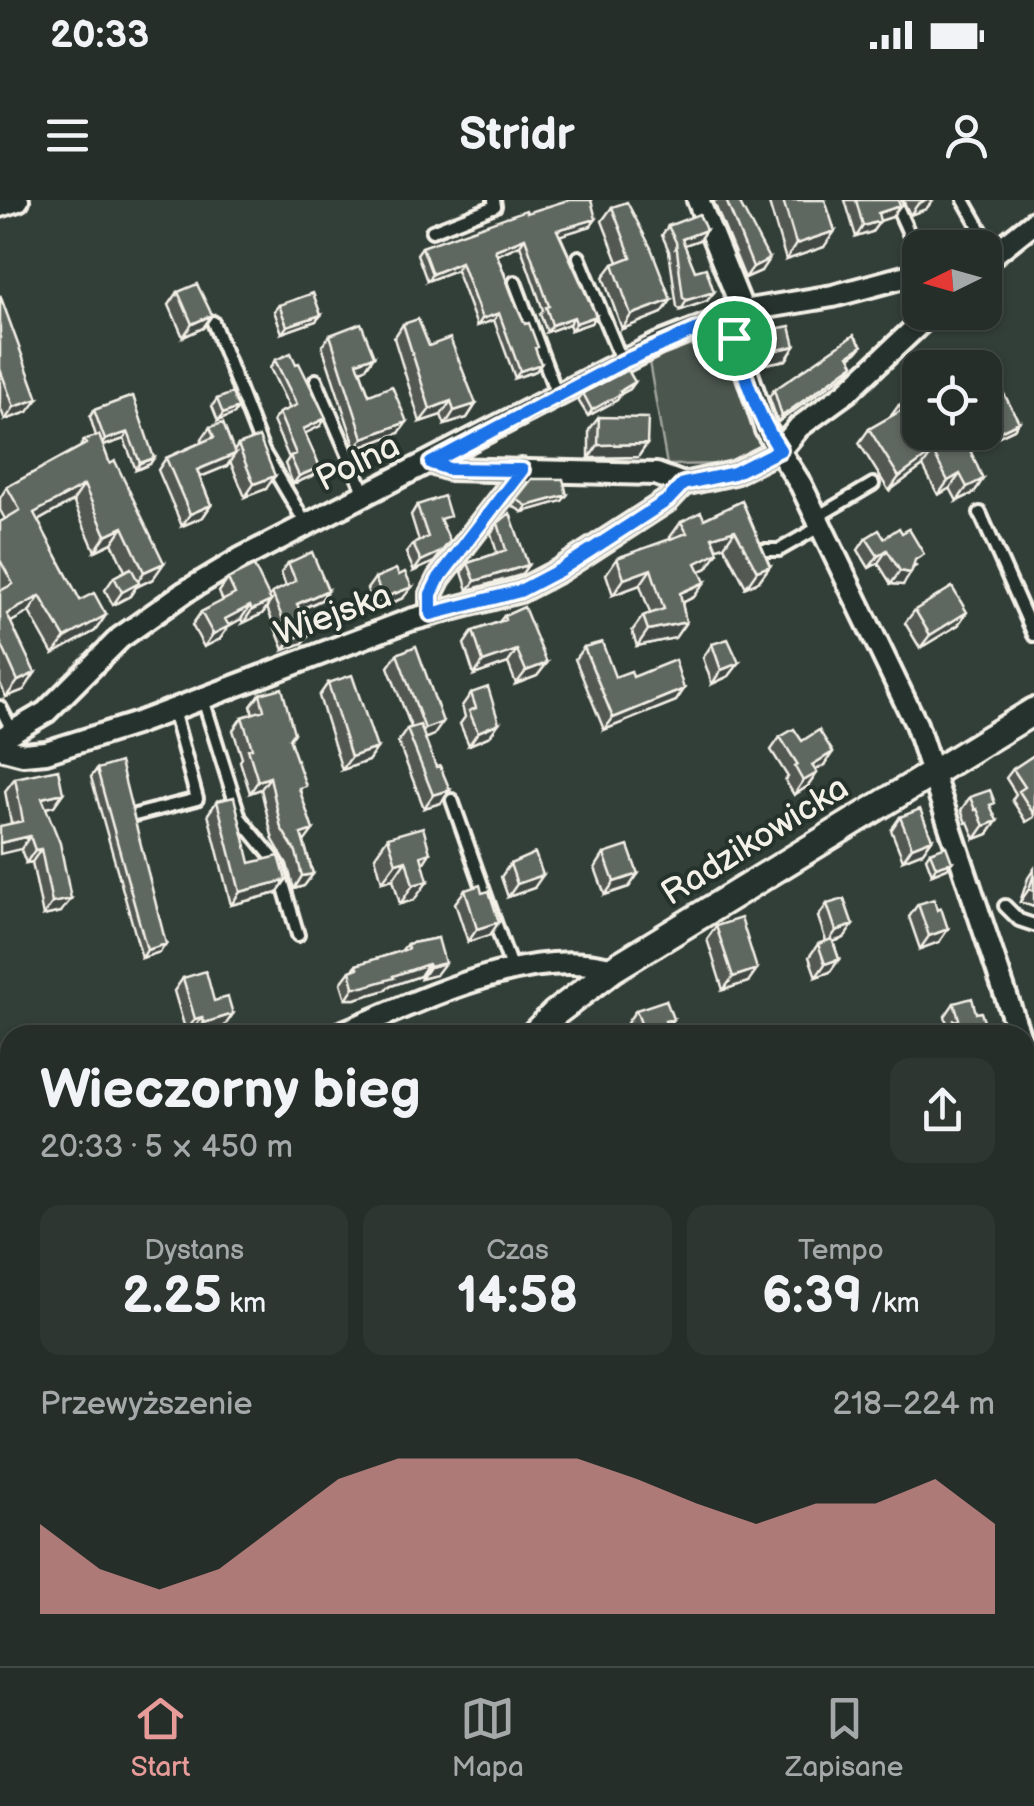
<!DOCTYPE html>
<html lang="pl">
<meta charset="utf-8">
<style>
:root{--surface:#262e2a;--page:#2e3632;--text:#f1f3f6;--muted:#a4a8a8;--line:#424a47;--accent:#e69b98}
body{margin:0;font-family:"Balsamiq Sans",sans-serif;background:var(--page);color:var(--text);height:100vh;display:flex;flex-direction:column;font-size:38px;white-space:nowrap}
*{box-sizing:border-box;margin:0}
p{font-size:32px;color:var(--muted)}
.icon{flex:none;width:55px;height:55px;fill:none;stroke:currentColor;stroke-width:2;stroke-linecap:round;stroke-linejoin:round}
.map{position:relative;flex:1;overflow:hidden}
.sheet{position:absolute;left:0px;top:825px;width:1035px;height:642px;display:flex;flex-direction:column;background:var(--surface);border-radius:30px 30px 0 0;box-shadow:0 2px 8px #0004,0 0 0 2px var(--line)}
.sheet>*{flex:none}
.needle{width:65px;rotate:265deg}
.buttons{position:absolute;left:902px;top:30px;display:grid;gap:20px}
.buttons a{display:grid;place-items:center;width:100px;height:100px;border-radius:20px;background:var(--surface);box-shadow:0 2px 8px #0004,0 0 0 2px var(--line);font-size:50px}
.pin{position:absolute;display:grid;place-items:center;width:85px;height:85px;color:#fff;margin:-42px;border:5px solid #fff;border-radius:50%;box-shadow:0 2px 10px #0007}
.round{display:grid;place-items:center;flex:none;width:105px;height:105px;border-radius:20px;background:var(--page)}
.summary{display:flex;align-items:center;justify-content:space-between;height:170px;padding:0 40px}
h1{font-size:55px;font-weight:800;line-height:75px}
.metrics{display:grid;grid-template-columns:repeat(3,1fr);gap:15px;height:170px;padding:10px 40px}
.metrics div{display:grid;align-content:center;border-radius:20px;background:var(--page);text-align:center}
.metrics b{font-size:50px;font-weight:800}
.metrics small{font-size:28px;font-weight:400}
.metrics p{font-size:28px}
.chart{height:280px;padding:20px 40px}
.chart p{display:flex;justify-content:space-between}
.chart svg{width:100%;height:180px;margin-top:10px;fill:var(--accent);opacity:.7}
.status{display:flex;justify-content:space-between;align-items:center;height:70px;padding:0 50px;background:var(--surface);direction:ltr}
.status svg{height:28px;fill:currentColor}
header{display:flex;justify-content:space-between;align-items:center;height:130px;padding:0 40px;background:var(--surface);font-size:45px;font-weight:800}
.tabs{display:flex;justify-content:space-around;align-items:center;height:140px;border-top:2px solid var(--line);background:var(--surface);font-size:28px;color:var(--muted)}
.tabs a{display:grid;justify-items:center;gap:5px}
.tabs .current{color:var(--accent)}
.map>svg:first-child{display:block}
.green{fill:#4c564f;stroke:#a0a49c;stroke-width:2.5}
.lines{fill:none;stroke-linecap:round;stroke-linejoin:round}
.service-casing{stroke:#f4f1e8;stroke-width:18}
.minor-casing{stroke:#f4f1e8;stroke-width:28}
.tertiary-casing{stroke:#f4f1e8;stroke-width:32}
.service{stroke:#26332d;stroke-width:10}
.minor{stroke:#26332d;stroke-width:20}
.tertiary{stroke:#26332d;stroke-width:25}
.wall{fill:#525953;stroke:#f4f1e8;stroke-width:2.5}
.shaded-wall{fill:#424944;stroke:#f4f1e8;stroke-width:2.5}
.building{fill:#5f6861;stroke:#f4f1e8;stroke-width:2.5}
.route-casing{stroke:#fff;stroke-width:20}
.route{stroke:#1a73e8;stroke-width:12}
.labels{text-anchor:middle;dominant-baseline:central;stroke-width:8;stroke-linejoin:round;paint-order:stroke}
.street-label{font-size:35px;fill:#f4f1e8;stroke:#26332d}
</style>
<div class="status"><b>20:33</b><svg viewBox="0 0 49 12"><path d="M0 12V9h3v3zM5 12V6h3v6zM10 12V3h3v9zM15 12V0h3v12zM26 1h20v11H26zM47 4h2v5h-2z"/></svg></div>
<header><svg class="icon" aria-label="menu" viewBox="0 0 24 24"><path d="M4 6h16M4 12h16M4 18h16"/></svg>Stridr<svg class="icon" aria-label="person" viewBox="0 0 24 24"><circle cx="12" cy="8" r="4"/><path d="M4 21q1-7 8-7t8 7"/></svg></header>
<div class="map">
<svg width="1034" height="1466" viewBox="0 0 1034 1466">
<rect width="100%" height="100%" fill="#323e38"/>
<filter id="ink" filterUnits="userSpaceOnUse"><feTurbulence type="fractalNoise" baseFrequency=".01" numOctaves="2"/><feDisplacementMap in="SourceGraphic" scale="20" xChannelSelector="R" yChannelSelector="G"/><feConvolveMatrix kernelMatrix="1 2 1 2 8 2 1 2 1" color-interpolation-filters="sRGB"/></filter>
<g filter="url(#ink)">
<!-- green -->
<path class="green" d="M724 136 762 245 729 264 667 265 649 162 686 143 696 148Z"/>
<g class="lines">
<!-- service casing -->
<g class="service-casing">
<path id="service" d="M894 0 920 58
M964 0 994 53
M432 31 495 6 494 0
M579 57 622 162
M515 82 557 195
M213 122 263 251 306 324
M316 180 365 294
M980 313 1034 435
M817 317 873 284
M753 350H779L821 326
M203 499 240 618 277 663 298 735
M0 507 13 532
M452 600 512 770
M135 615 197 599 173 510
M1005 706 1019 720 1034 725"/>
</g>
<!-- minor casing -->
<g class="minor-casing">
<path id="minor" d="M698 0 743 111
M0 6 18 0
M985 61 1034 22
M728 117 766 230 801 285 916 524 1019 835
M431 263 449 269 656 274 683 284
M431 414V394L439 378 522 270
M0 539 46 512 120 438 185 392 240 359 622 162 658 144 743 111 833 96 911 75 920 77
M0 548 23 554 46 552 135 524 410 420 520 391 560 370 668 300 683 284 734 273 780 250 799 227 847 192 932 112
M336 835C415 804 528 744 613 769
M1025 853 1034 875
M0 970 10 966
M1025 1156 1034 1147"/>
</g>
<!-- tertiary casing -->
<g class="tertiary-casing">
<path id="tertiary" d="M533 835 554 814 613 769 1034 511
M7 1466 15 1458"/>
</g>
<!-- service -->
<use href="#service" class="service"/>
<!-- minor -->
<use href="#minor" class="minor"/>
<!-- tertiary -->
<use href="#tertiary" class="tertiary"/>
</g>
<!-- wall -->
<path class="wall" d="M713 0H738L761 71 745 78Z
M768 0H825L824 47 786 60Z
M845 0H898L892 17 880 21 872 32 856 37Z
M903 0H933L926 9 910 15Z
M612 7 671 100 662 113 622 129 603 77 613 64 618 62 602 21Z
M527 13 591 26 560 35 596 116 591 123 571 130 569 124 547 132 540 114 543 110 520 45 497 55 541 164 536 171 515 178 494 120 477 126 456 70 427 81 417 54 422 47Z
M668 26 706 30 699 40 684 45 695 71 714 92 707 101 681 110 677 107 669 51 662 35Z
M178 92 212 115 203 128 183 137 169 105Z
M0 95 28 212 5 220 0 207Z
M279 105 321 115 316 121 282 133 274 111Z
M403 124 429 146 476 204 467 218 445 225 441 215 420 222 394 138Z
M764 131 795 146 786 160 759 165 755 144Z
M330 135 374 156 366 168 360 170 369 195 399 233 356 249 322 146Z
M862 146 857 152 850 157 849 171 778 222 769 197 774 190Z
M275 160 320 226 305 233 320 267 314 275 293 284 285 264 289 258 273 221 279 213 290 209 270 168Z
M985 168 1014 229 980 245 975 233 985 232 987 222 985 219Z
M635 182 630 189 621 194 617 200 588 216 578 200 583 193Z
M133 196 150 264 136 270 124 239 103 246 153 379 136 387 130 396 113 405 105 390 114 377 125 371 112 343 95 351 73 301 38 321 80 400 106 415 95 431 53 454 29 412 11 422 24 490 6 497 0 483V322L5 319 0 310V298L7 287 80 247 84 240 96 236 90 217 94 210Z
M217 199 234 214 218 221 212 206Z
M920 203 962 232 974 293 957 301 950 288 938 295 923 266 889 291 859 243 869 229 890 217 899 205Z
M599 217 647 244 638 257 589 258V230Z
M210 227 234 251 238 245 266 289 245 297 230 261 227 266 200 277 211 305 203 317 182 326 158 270 166 258 202 242 201 240Z
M532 279 567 295 562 301 523 312 512 306Z
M742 301 770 366 759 381 746 387 724 346 717 348 707 368 700 371 694 397 682 403 686 422 675 438 637 446 632 431 643 416 650 413 640 385 613 395 606 374 617 358 671 339 670 337 681 322 704 319Z
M417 305 443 326 434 362 414 371 406 353 413 344 419 341 411 315Z
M498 323 528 365 521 375 468 390 462 372 468 363 497 353 491 333Z
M866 338H884L916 366 913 368 903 385 891 384 878 363 869 368 858 350Z
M288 363 321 400 300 410 303 443 284 450 267 408 262 414 243 423 241 419 229 426 220 439 204 447 192 425 201 412 223 401 219 392 228 379 269 397 272 393 286 386 281 373Z
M375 378 403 398 375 410 367 389Z
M915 410 958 425 920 448 905 423Z
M504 416 547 463 537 476 516 484 508 463 474 475 464 444 473 431 499 422Z
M712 444 739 463 729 476 712 484 703 458Z
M584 447 615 477H633L684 489 676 501 604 530 575 459Z
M397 454 434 535 425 539 441 603 424 608 398 542 407 529 411 527 388 467Z
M328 483 377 548 368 561 342 570 319 496Z
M471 493 490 536 469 545 460 524 465 517 462 506Z
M260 494 294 533 290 540 301 594 304 642 313 674 304 686 294 689 287 664 273 640 261 589 250 593 240 561 242 558 233 530 242 517 253 514 251 506Z
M780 537 802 541 824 565 815 570 817 573 808 586 794 595 785 580 788 577 771 550Z
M1034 555V617L1026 622 1012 600 1016 594 1006 578 1013 569Z
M97 569 160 752 142 758 91 577Z
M15 578 63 593 54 606 46 608 61 712 43 716 32 662 26 663 11 623 5 591Z
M970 597 991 608 997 621 988 634 975 639 968 622 966 623 961 610Z
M217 601 250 663 277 693 231 705 208 614Z
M900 617 932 639 923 652 903 660 891 630Z
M388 637 430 653 423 664 414 700 400 704 393 679 382 682 375 656Z
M930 652 952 662 947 668 932 674 926 658Z
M604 654 638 674 629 687 605 695 595 668Z
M510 664 534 688 508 697 501 677Z
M1034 669V707L1020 702 1028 678Z
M465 690 490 735 468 742 455 703Z
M827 704 844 738 833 742 839 759 830 772 816 777 809 757 818 744 826 741 818 717Z
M918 704 937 710 948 729 939 742 920 749 909 717Z
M716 726 748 782 723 790 707 739Z
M438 738 436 775 421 779 420 776 388 787 386 790 355 799H346L341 783 350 771 353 770 356 765 401 751 407 744Z
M183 778 214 801 224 827 197 835H194L193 830 186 832 174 791Z
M954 803 976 813 987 835H945L948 828 945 816Z
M636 810 673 819 663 832 658 835H631L627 823Z"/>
<!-- shaded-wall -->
<path class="shaded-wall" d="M926 0H933L926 9 910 15 918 4Z
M900 6 892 17 870 24 878 13Z
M596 19 591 26 552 38 557 30Z
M880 21 872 32 856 37 863 26Z
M706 30 699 40 676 48 682 39Z
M835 31 824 47 786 60 796 44Z
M525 38 520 45 490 58 495 50Z
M769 59 761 71 745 78 753 67Z
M461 62 456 70 427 81 432 74Z
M714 92 707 101 681 110 687 100Z
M671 100 662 113 622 129 631 115Z
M499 113 494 120 477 126 482 119Z
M212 115 203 128 183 137 192 124Z
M321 115 316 121 282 133 287 126Z
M596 116 591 123 571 130 576 123Z
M574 117 569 124 547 132 552 125Z
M795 146 786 160 759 165 768 152Z
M374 156 366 168 350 173 357 162Z
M541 164 536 171 515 178 520 171Z
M854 164 849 171 778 222 782 216Z
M635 182 630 189 621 194 617 200 588 216 592 210Z
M38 199 28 212 5 220 14 207Z
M451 201 441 215 420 222 430 209Z
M476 204 467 218 445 225 454 211Z
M238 208 234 214 218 221 223 214Z
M326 218 320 226 298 237 303 229Z
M407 222 399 233 356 249 363 238Z
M1019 222 1014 229 980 245 985 238Z
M128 232 124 239 100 247 105 240Z
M647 244 638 257 589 258 598 245Z
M933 252 923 266 889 291 899 277Z
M235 254 227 266 188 282 197 270Z
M154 258 150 264 136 270 140 263Z
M320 267 314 275 293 284 299 276Z
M960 274 950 288 938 295 948 281Z
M275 276 266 289 245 297 254 284Z
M983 279 974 293 957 301 967 287Z
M84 285 73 301 23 329 34 313Z
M567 295 562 301 523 312 527 306Z
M211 305 203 317 182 326 190 314Z
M123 327 112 343 95 351 106 335Z
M735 330 724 346 701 353 712 337Z
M450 341 434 362 414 371 421 361Z
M887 350 878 363 869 368 878 356Z
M718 352 707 368 685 378 696 363Z
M164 363 153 379 136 387 130 396 113 405 122 392 135 385 144 372Z
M528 365 521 375 468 390 475 381Z
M770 366 759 381 746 387 757 371Z
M651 369 640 385 613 395 624 379Z
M900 371 911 373 903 385 891 384Z
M705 382 694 397 669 409 680 393Z
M412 387 403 398 375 410 383 398Z
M328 390 321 400 290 414 297 404Z
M40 396 29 412 0 428 7 414Z
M271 401 262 414 243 423 252 410Z
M250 406 241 419 216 432 225 419Z
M967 412 958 425 920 448 930 435Z
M106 415 95 431 53 454 65 438Z
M686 422 675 438 637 446 648 430Z
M229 426 220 439 204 447 213 434Z
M310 433 303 443 284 450 291 439Z
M517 450 508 463 474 475 483 462Z
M547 463 537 476 516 484 526 471Z
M739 463 729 476 712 484 721 470Z
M35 473 24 490 6 497 18 481Z
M684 489 676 501 604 530 613 518Z
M443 522 434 535 416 542 425 529Z
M499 523 490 536 469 545 478 532Z
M377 548 368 561 342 570 351 557Z
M833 552 824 565 803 578 812 565Z
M817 573 808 586 794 595 803 581Z
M270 577 261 589 250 593 258 581Z
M450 590 441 603 424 608 433 595Z
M63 593 54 606 33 611 42 598Z
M997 621 988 634 975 639 984 626Z
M313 630 304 642 301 634Z
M30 636 21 649 0 654V643Z
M932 639 923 652 903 660 912 647Z
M41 649 32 662 26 663 35 650Z
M406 660 393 679 382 682 396 663Z
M952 662 947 668 932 674 936 667Z
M313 674 304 686 294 689 302 676Z
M638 674 629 687 605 695 614 682Z
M543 675 534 688 508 697 517 684Z
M286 680 277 693 231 705 240 692Z
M428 681 414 700 400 704 413 685Z
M1029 689 1034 691V707L1020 702Z
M71 699 61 712 43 716 52 703Z
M499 722 490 735 468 742 477 729Z
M853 725 844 738 827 744 836 731Z
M948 729 939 742 920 749 929 736Z
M166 744 160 752 142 758 147 750Z
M839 759 830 772 816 777 825 764Z
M445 763 436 775 421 779 429 767Z
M428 764 420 776 388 787 386 790 355 799H346L354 787Z
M757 769 748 782 723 790 733 777Z
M233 814 224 827 195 835 204 823Z
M202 817 193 830 186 832 195 819Z
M673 819 663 832 658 835H638L643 829Z"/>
<!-- building -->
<path class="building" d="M568 0H591L596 19 557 30 596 116 576 123 574 117 552 125 546 107 549 106 525 38 495 50 514 100 525 124 529 123 538 147 535 148 541 164 520 171 499 113 482 119 461 62 432 74 422 47 526 10 527 13Z
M726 0H738L769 59 753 67Z
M783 0H825L835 31 796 44Z
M856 0H898L900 6 878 13 880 21 863 26Z
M627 2 651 48 671 100 631 115 613 64 631 57 612 7Z
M699 14 706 30 682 39 695 71 706 68 714 92 687 100 683 98 676 42 668 26Z
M197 84 212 115 192 124 178 92Z
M313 93 321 115 287 126 279 105Z
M0 95 38 199 14 207 0 169Z
M418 119 429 146 450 138 476 204 454 211 451 201 430 209 403 124Z
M361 123 374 156 357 162 369 195 392 186 407 222 363 238 330 135Z
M790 126 795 146 768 152 764 131Z
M854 135 862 146 849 155 854 164 782 216 774 190Z
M291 153 296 164 299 163 326 218 303 229 320 267 299 276 290 256 296 254 279 213 297 205 275 160Z
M986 160 1019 222 985 238 982 232H985V224L993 219 985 204V168H973Z
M628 170 635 182 620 191 622 193 592 210 583 193Z
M232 193 238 208 223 214 217 199Z
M133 196 154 258 140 263 128 232 105 240 94 210Z
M916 196 920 203V232H962L983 279 967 287 960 274 948 281 933 252 899 277 869 229 902 210 899 205Z
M599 217 648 218 647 244 598 245Z
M223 223 235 254 197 270 211 305 190 314 166 258 214 237 210 227Z
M99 235 110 264 115 261 164 363 144 372 123 327 106 335 84 285 34 313 80 400 94 393 106 415 65 438 40 396 7 414 35 473 18 481 0 441V391L13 384 0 360V322L20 310 7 287 86 244 84 240Z
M259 237 275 276 254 284 238 245Z
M532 279H563L567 295 527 306 516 299Z
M444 296 450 316 440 319 450 341 441 352 421 361 413 344 428 337 417 305Z
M742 301 770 366 757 371 735 330 712 337 718 352 696 363 705 382 680 393 686 422 648 430 643 416 664 409 651 369 624 379 617 358 687 333 681 322 701 312 704 319Z
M510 313 528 365 475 381 468 363 506 350 498 323Z
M899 328 902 333 909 329 924 354 915 360 911 373 900 371 887 350 878 356 866 338 879 330 884 338Z
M312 352 328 390 297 404 310 433 291 439 272 393 296 381 288 363Z
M254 366 271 401 252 410 250 406 225 419 229 426 213 434 201 412 235 394 228 379Z
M131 368 139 383 122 392 114 377Z
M396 369 399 375 405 372 412 387 383 398 375 378Z
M952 387 967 412 930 435 915 410Z
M524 407 547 463 526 471 517 450 483 462 473 431 505 420 504 416Z
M728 439 739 463 721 470 712 444Z
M602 442 615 477 631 471 633 477 675 460 684 489 613 518 584 447Z
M416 446 443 522 425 529 397 454Z
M352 475 377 548 351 557 328 483Z
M488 487 499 523 478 532 469 511 476 508 471 493Z
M282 488 294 533 289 538 306 586 299 588 313 630 301 634 313 674 302 676 296 652 281 628 270 577 258 581 248 549 252 548 242 517 264 510 260 494Z
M420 525 436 567 440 566 450 590 433 595 407 529Z
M794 529 802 541 819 530 833 552 812 565 817 573 803 581 795 567 798 565 780 537Z
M1034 555V612L1033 613 1019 591 1025 587 1013 569Z
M120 562 166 744 147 750 97 569Z
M58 569 63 593 42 598 60 643 71 699 52 703 41 649 35 650 30 636 0 643V626L23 621 15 578Z
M990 590 995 603 990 605 997 621 984 626 977 609 975 610 970 597Z
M234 597 250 663 279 656 286 680 240 692 217 601Z
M920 609 932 639 912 647 900 617Z
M423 627 430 653 421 656 428 681 413 685 406 660 396 663 388 637Z
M628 646 638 674 614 682 604 654Z
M946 646 952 662 936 667 930 652Z
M535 653 543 675 517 684 510 664Z
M1034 674V691L1029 689Z
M480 685 482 693 489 691 499 722 477 729 465 690Z
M844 699 853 725 836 731 827 704Z
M934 699 937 710 941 708 948 729 929 736 918 704Z
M741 718 757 769 733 777 716 726Z
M438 738 445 763 429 767 428 764 393 776 394 778 363 787H354L350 771 358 768 356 765 408 749 407 744Z
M832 739 839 759 825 764 818 744Z
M206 771 214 801 228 797 233 814 204 823 202 817 195 819 183 778Z
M972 798 976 813 981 812 988 834 969 835 968 832 958 835 954 820 959 819 954 803Z
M666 800 673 819 665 821 666 824 643 829 636 810Z"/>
</g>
<g class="lines" filter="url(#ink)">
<!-- route casing -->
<g class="route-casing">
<path id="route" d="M728 116C740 162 753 211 780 250L734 273 683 284 668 300 560 370 520 391 431 414V394L439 378 522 270 449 269 431 263 622 162Z"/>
</g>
<!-- route -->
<use href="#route" class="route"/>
</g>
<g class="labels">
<!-- street labels -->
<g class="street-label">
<text transform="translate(358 263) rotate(-26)">Polna</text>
<text transform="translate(333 415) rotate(-20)">Wiejska</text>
<text transform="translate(755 641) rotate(-32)">Radzikowicka</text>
</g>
</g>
</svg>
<div class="buttons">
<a><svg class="needle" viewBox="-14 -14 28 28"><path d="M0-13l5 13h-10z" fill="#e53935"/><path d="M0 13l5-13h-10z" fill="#a4a8a8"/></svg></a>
<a><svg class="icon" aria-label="locate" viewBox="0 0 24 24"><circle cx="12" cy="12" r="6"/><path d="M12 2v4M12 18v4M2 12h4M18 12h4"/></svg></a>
</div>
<div class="pin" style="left:734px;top:138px;background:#1e9e55"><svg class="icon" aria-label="arrive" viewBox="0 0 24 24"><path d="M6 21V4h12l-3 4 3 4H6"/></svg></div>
<section class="sheet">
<div class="summary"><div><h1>Wieczorny bieg</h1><p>20:33 · 5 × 450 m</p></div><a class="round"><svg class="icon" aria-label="share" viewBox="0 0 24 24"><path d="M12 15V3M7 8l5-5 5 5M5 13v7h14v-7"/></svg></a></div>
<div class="metrics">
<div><p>Dystans</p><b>2.25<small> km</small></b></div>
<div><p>Czas</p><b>14:58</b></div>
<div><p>Tempo</p><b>6:39<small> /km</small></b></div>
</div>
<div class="chart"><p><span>Przewyższenie</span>218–224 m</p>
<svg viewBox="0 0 160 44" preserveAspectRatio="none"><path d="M0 44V22L10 33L20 38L30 33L40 22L50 11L60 6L70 6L80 6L90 6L100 11L110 17L120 22L130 17L140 17L150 11L160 22V44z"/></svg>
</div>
</section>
</div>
<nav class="tabs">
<a class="current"><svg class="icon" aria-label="home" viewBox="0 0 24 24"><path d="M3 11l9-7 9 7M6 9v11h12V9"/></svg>Start</a>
<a><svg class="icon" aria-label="map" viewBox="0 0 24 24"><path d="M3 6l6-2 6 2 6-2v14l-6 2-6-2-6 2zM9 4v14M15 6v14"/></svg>Mapa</a>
<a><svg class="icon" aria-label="saved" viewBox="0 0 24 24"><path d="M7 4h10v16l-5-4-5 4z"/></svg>Zapisane</a>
</nav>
